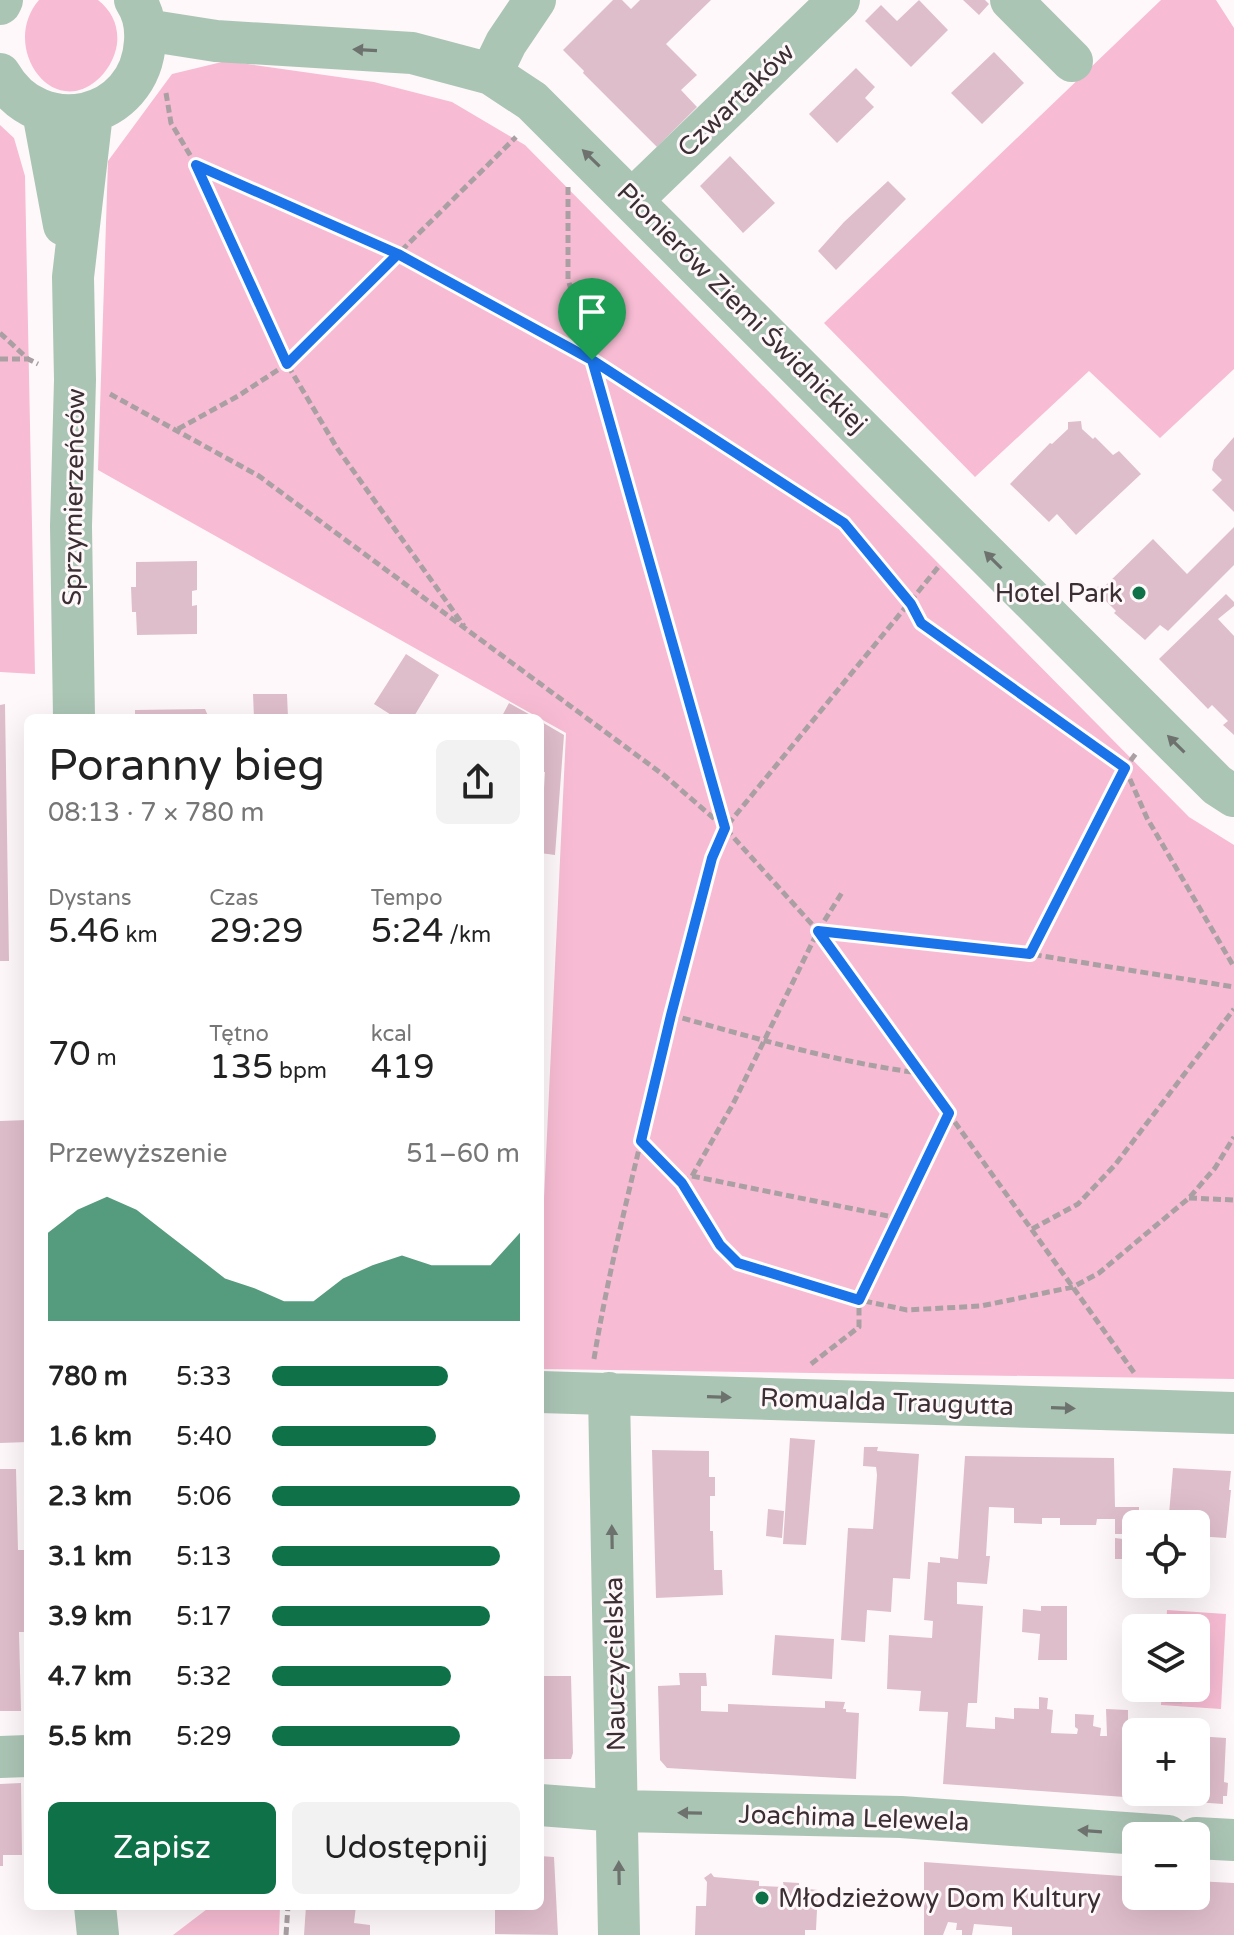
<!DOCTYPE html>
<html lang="pl">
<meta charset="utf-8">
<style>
:root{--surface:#fff;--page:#f2f2f2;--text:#222;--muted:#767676;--accent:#0e7148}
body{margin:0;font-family:"Varela Round",sans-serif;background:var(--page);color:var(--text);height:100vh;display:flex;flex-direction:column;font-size:30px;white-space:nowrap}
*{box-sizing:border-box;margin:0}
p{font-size:26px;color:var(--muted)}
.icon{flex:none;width:44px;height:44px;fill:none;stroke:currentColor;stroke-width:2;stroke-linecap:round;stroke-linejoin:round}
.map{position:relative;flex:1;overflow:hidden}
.panel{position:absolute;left:24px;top:714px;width:520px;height:1196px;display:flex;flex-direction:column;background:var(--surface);border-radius:12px;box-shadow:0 8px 32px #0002}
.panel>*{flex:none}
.fabs{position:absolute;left:1122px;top:1510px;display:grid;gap:16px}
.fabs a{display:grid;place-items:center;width:88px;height:88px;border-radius:12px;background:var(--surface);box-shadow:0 8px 32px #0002;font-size:40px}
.pin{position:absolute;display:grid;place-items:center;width:68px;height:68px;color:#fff;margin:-82px -34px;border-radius:50% 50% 50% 0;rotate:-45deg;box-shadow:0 0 8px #0007}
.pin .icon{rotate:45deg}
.round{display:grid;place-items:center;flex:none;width:84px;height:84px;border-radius:12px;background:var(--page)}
.headline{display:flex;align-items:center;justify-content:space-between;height:136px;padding:0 24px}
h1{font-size:44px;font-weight:600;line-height:60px}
.metrics{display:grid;grid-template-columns:repeat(3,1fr);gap:12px;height:136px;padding:8px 24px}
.metrics div{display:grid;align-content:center}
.metrics b{font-size:34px;font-weight:600}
.metrics small{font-size:22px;font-weight:400}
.metrics p{font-size:22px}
.chart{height:224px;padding:16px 24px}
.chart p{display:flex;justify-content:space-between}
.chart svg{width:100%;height:144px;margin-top:8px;fill:var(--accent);opacity:.7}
.action{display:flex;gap:16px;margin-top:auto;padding:16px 24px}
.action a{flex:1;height:92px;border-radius:12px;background:var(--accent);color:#fff;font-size:32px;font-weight:600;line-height:92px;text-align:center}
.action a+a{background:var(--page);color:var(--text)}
ul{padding:0 24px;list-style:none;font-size:26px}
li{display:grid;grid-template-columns:128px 96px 1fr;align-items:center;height:60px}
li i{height:20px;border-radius:10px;background:var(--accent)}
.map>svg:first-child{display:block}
.green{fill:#f7bcd3}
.building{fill:#dfbecb}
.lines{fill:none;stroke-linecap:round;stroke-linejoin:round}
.path{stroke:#aaa0a4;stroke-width:5;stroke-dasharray:8 4;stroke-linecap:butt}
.minor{stroke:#abc5b5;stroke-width:42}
.oneway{fill:#6d726e}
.route-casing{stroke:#fff;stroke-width:16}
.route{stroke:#1a73e8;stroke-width:10}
.poi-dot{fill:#0e7148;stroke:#fff8fa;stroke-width:3}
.labels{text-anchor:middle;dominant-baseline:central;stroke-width:6;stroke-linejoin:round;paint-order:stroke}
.street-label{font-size:26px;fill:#3b2f34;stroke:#fff8fa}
.poi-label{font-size:26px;fill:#3b2f34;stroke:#fff8fa;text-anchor:end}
</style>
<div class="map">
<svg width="1234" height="1935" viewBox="0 0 1234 1935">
<rect width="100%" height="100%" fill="#fff8fa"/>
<!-- green -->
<path class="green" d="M39 0H98C112 11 119 26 117 44 115 58 107 72 96 81 50 119 0 45 39 0Z
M1161 0H1216L1234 28V369L1160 438 1089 371 975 477 824 323Z
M226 61 374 82 452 102 525 145 1189 817 1234 845V1379L540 1369V1283L566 733 98 470 108 161 172 74Z
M0 125 14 138 25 176 35 674 0 672Z
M1167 1610 1226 1614 1221 1709 1161 1705 1162 1688H1196V1628H1166Z
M211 1906H280L279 1935H173Z"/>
<!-- building -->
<path class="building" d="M613 0H622L631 9 640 0H711L666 44 697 75 681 90 697 107 657 147 583 73 584 71 563 50Z
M919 0 948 30 911 67 865 21 881 5 897 21Z
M963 0H985L989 4 979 15Z
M994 52 1024 83 982 124 951 93Z
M856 68 875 87 865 98 874 107 837 143 809 114Z
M730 156 775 203 743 233 700 186Z
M888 181 906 199 836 270 818 251 844 222Z
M1081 421 1082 429 1093 439 1095 437 1113 455 1119 451 1141 474 1076 535 1057 514 1049 522 1010 484 1050 443 1052 444 1068 429V422Z
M1234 437V512L1212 490 1222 480 1212 470 1214 460Z
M1234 527V565L1168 631 1160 625 1145 640 1114 613 1116 611 1106 601 1100 602 1094 596 1096 587 1105 586 1153 539 1187 574Z
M197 561V590L192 591V606L197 605V634L137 635 136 612H132L131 587H136V562Z
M1226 594 1234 602V606L1218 619 1234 636V735L1223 725 1228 721 1212 705 1208 709 1159 659Z
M406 654 439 675 413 718H396L374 704Z
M253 694H287L288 718H254Z
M509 703 536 718H501Z
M5 704 9 961H0V705Z
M205 709 209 718H135V710Z
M540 721 564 735 555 855 540 853 545 772H540Z
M28 1120V1442L0 1443V1121Z
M790 1438 815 1440 806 1545 783 1544Z
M864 1447H878L877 1451 919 1454 910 1579 893 1578 891 1612 867 1610 865 1642 841 1640 848 1528 873 1529 877 1475 876 1467 863 1466Z
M652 1450 709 1451V1477H715V1496H710V1531H713L714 1570H722L723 1595 656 1598Z
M965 1456 1114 1458 1115 1507H1139V1524H1136V1534H1115V1519H1097L1096 1525H1060V1518H1042V1524L1014 1523V1508L989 1507 986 1556H990L987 1584 957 1582V1604L983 1606 977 1703H968L966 1727 995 1729V1717L1014 1719V1708L1039 1709V1697L1048 1698 1047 1709 1053 1710 1051 1733 1077 1734 1078 1729 1075 1727V1714L1094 1715 1093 1726 1101 1728 1100 1736H1107L1106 1709 1128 1710V1722L1123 1731 1136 1732V1792H1196V1736L1226 1738 1224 1782 1228 1783 1227 1796H1223V1804L943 1784 948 1712 919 1711 921 1691 887 1689 889 1635 932 1638 933 1621 924 1620 928 1562 940 1563V1557L958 1559Z
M1173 1468 1231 1471 1229 1490H1231L1226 1538 1196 1536V1524H1163V1514H1169Z
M0 1469H16L18 1550H28V1632H19L21 1711H0Z
M768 1509 784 1511 782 1538 766 1536Z
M1115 1538 1131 1540V1559H1115Z
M1041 1606H1067V1660H1038L1040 1634 1022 1632 1023 1609 1041 1611Z
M775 1635 834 1639 832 1679 772 1675Z
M679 1673H706L707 1686H701V1711L728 1712V1704L825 1708V1701L845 1702 843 1709H846V1712L859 1713 856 1779 667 1768 660 1760 658 1686 680 1685Z
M540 1676H571L573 1753 571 1759H540Z
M1166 1692H1182V1704L1165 1703Z
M21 1783 22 1855H3V1866H0V1784Z
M540 1856 554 1857 558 1935 495 1934V1906H540Z
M924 1862 1136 1877V1896H1196V1881L1234 1883V1935H1012V1927L974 1924 972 1935H962V1930H956L957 1923 948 1922 943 1935H924Z
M711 1873 714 1877 759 1881V1886L784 1887 783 1882 799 1883V1888L818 1890 816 1930H805V1935H695L696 1906H706L707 1882 704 1878Z
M306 1906H356L354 1923 370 1925V1935H304Z"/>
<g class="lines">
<!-- path -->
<path class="path" d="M166 93 171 123 196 165 287 364 337 448 464 626
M196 165 398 254 592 360 844 523 911 604 921 623 1125 768 1137 752
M568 187V279L725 827
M0 333 28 359 38 364
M0 359H27
M110 394 259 476 665 776 725 828 818 931 1135 1374
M178 429 238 396 287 364 516 137
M1125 768 1147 818 1234 967
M819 931 1030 954 1234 987
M1030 954 1125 769
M671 1015C752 1037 835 1062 919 1073
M642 1141 682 1183 720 1245 738 1263 855 1299 907 1310 981 1306 1073 1287 1099 1273 1189 1198 1215 1168 1234 1137
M692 1176 898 1218
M682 1183 692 1176 733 1104 818 931 843 891
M1189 1198 1234 1200
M1032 1229 1078 1204 1115 1165 1234 1009
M594 1359C609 1267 633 1176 654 1086 674 1002 692 908 725 828L940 565
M811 1364 859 1327V1300L949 1113
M286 1935 288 1906"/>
<!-- minor -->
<path class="minor" d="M1011 0 1072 61
M0 4 2 0
M146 30 216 41 412 53 491 74 532 101 1217 785 1234 796
M0 74C39 143 141 121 145 41 146 27 143 12 135 0
M491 74 506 43 535 0
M43 112 64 225
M633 199 839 0
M74 718 71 526 75 380 73 277 92 113
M540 1392 1234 1413
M609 1393 619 1935
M0 1757 28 1756
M540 1805 619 1811 901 1817 1168 1836
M1196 1838 1234 1840
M95 1906 98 1935"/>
</g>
<!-- one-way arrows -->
<defs><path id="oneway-solid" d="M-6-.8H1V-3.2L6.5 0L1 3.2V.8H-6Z" transform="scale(2)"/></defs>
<g class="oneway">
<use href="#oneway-solid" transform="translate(365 50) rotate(-177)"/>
<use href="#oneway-solid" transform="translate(591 158) rotate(-136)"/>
<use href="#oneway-solid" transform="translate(993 560) rotate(-135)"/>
<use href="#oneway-solid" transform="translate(1176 744) rotate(-135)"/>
<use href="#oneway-solid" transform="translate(719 1397) rotate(2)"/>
<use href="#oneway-solid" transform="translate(1063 1408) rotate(2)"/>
<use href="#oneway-solid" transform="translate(612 1537) rotate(-91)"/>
<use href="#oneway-solid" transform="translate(690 1813) rotate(-179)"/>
<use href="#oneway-solid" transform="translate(1090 1831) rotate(-176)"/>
<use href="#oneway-solid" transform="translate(619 1873) rotate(-91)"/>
</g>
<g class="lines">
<!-- route casing -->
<g class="route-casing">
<path id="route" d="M592 360 398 254 196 165 287 364 398 254 592 360 725 828 712 858 671 1015 641 1141 682 1183 720 1245 738 1263 859 1300 949 1113 818 931 1030 954 1125 768 921 623 911 604 844 523 592 360"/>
</g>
<!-- route -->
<use href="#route" class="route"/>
</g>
<!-- markers -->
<g class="poi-dot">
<circle cx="1139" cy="593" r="8"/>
<circle cx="762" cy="1898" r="8"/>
</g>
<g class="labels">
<!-- street labels -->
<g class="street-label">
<text transform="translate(736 100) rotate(-44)">Czwartaków</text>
<text transform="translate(742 308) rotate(45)">Pionierów Ziemi Świdnickiej</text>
<text transform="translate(74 497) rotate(-89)">Sprzymierzeńców</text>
<text transform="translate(887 1402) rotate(2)">Romualda Traugutta</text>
<text transform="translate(615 1664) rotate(-91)">Nauczycielska</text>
<text transform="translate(854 1818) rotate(2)">Joachima Lelewela</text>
</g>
<!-- poi labels -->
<g class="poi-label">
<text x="1123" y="593">Hotel Park</text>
<text x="778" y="1898" text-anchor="start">Młodzieżowy Dom Kultury</text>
</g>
</g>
</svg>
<div class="fabs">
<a><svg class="icon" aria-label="locate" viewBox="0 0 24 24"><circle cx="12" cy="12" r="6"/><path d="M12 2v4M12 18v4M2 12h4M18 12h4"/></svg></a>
<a><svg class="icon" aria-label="layers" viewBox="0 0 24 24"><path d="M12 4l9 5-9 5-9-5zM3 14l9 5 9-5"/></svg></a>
<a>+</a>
<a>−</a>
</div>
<div class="pin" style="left:592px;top:360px;background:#1e9e55"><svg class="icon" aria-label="arrive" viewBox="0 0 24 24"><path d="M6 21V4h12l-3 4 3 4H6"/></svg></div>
<section class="panel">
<div class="headline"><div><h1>Poranny bieg</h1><p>08:13 · 7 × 780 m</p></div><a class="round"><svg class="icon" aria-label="share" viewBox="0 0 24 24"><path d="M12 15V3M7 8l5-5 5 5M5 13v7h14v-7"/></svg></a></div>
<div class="metrics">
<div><p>Dystans</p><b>5.46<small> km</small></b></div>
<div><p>Czas</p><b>29:29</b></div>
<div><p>Tempo</p><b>5:24<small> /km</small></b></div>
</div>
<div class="metrics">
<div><b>70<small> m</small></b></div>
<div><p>Tętno</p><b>135<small> bpm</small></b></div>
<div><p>kcal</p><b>419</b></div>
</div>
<div class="chart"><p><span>Przewyższenie</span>51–60 m</p>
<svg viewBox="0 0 160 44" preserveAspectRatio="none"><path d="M0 44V17L10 10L20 6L30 10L40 17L50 24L60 31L70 34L80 38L90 38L100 31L110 27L120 24L130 27L140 27L150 27L160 17V44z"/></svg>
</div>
<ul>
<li><b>780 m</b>5:33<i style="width:71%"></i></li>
<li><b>1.6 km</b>5:40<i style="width:66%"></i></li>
<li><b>2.3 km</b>5:06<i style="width:100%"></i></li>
<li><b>3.1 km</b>5:13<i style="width:92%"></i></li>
<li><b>3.9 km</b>5:17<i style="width:88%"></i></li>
<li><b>4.7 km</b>5:32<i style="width:72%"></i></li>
<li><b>5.5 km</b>5:29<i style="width:76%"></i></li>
</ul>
<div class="action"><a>Zapisz</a><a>Udostępnij</a></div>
</section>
</div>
